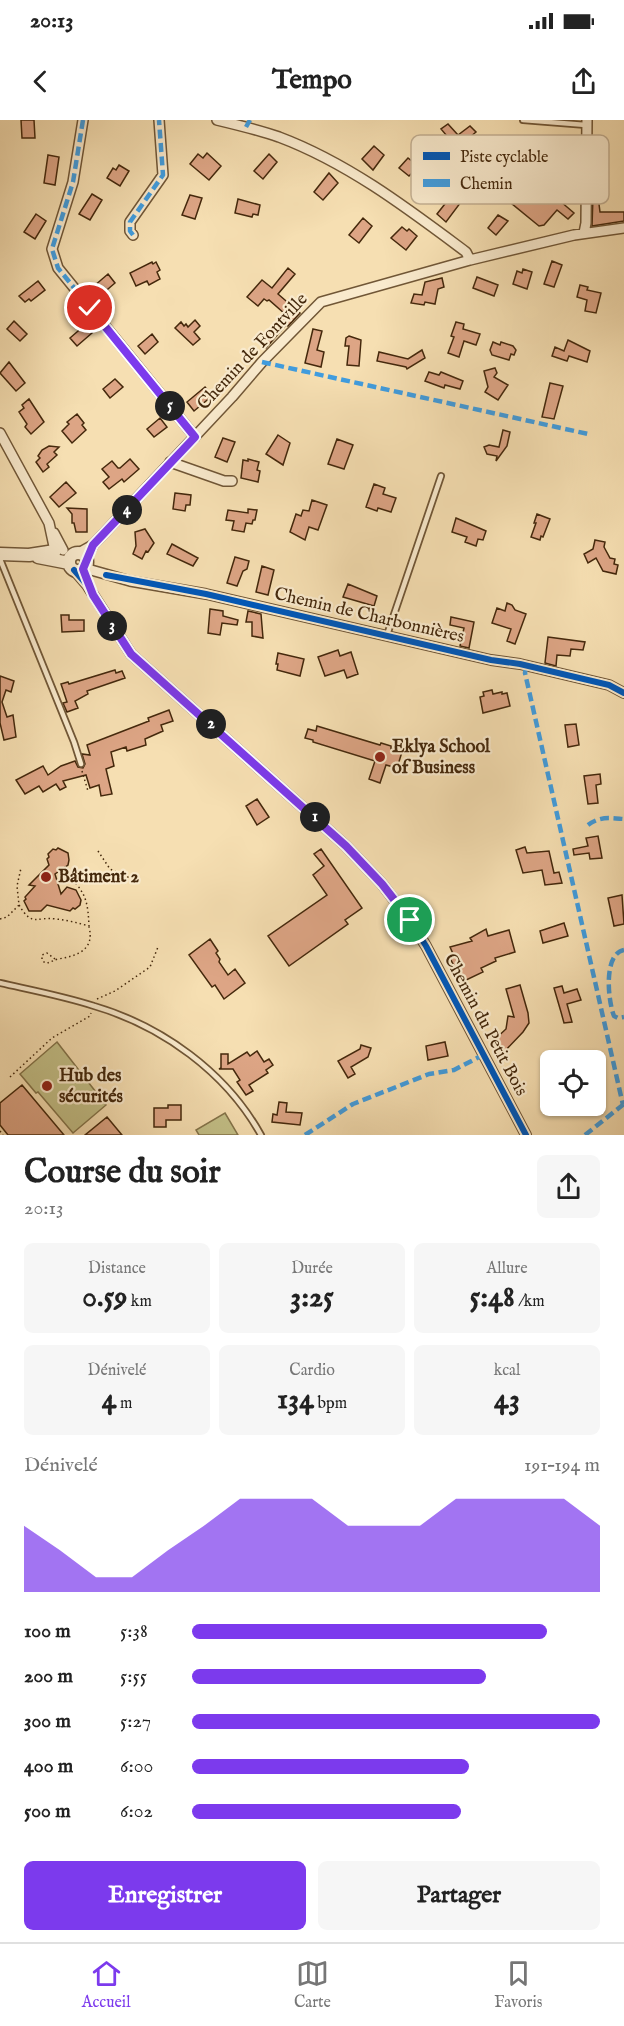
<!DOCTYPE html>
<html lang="fr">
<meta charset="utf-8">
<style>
:root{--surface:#fff;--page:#f6f6f6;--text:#222;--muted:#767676;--line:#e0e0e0;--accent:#7c3aed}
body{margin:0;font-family:"IM FELL English",serif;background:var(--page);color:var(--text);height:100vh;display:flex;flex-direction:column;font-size:22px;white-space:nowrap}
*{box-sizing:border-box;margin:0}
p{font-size:20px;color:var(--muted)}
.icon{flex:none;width:33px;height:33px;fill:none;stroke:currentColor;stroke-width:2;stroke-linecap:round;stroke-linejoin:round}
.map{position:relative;height:1015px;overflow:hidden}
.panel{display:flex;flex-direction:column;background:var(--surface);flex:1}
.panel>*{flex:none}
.fabs{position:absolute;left:540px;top:930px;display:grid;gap:12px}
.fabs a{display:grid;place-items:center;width:66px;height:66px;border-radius:9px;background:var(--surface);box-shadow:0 2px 4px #0004;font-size:30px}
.pin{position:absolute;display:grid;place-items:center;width:51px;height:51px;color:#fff;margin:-26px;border:3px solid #fff;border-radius:50%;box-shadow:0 2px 6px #0007}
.km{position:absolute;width:30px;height:30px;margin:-15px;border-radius:50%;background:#222;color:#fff;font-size:16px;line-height:30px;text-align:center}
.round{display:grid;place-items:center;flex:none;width:63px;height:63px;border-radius:9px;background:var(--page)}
.overview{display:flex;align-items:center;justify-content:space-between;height:102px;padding:0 24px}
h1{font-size:33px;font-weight:700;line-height:45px}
.stats{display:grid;grid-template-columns:repeat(3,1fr);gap:9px;height:102px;padding:6px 24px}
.stats div{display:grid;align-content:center;border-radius:9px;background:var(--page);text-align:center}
.stats b{font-size:30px;font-weight:700}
.stats small{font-size:16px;font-weight:400}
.stats p{font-size:16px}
.chart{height:168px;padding:12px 24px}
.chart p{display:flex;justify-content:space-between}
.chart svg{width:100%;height:108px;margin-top:6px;fill:var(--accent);opacity:.7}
.button{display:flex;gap:12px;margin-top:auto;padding:12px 24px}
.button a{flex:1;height:69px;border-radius:9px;background:var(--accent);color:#fff;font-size:24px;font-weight:700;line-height:69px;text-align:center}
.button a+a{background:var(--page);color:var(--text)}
ul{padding:0 24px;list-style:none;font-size:20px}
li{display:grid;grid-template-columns:96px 72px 1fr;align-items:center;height:45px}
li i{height:15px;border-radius:8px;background:var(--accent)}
.status{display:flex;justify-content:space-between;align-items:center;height:42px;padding:0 30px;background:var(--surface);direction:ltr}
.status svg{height:16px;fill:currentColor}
header{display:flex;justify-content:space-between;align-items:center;height:78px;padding:0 24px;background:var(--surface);font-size:27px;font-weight:700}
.tab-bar{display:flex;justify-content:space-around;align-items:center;height:84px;border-top:2px solid var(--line);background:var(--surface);font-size:16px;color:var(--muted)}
.tab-bar a{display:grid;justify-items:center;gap:3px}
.tab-bar .active{color:var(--accent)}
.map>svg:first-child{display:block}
.green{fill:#c3c088;stroke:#84744a;stroke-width:1.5}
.building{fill:#dda585;stroke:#44280c;stroke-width:1.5}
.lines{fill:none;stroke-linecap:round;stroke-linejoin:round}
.service-casing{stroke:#705636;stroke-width:8}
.minor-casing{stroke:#705636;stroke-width:12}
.tertiary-casing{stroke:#705636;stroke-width:15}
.path{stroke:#44280c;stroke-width:1.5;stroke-dasharray:1.5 3;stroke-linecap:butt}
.service{stroke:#f9eacd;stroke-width:4.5}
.minor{stroke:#f9eacd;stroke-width:9}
.tertiary{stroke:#f9eacd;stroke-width:12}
.quiet{stroke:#409cde;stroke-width:4.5;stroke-dasharray:9 4.5;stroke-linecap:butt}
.cycleway-casing{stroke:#f9eacd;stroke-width:10}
.cycleway{stroke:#0057b8;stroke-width:6}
.route-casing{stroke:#fff;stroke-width:12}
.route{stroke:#7c3aed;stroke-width:8}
.poi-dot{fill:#8f2418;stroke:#f9eacd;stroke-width:2}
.labels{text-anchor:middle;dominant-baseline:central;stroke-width:4.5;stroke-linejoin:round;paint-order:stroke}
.street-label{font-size:18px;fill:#44280c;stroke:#f9eacd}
.poi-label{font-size:18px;font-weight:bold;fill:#44280c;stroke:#f9eacd;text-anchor:start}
.key{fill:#f9eacd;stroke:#c3b093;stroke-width:1.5}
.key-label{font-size:16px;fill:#44280c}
</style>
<div class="status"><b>20:13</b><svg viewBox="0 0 49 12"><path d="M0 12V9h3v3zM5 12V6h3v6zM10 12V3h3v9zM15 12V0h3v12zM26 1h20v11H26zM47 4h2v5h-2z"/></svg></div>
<header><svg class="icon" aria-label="back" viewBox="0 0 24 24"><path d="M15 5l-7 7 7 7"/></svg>Tempo<svg class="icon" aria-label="share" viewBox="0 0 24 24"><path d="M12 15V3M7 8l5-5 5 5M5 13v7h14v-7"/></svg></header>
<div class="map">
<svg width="624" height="1015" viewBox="0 0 624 1015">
<rect width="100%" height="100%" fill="#f6dfb2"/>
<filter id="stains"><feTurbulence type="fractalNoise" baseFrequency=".00333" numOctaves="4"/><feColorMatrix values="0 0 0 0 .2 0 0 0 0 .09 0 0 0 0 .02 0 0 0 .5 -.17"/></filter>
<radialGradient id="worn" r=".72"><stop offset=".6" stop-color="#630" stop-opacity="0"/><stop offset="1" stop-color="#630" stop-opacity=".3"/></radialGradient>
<!-- green -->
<path class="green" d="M57 922 106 985 73 1013 38 972 36 973 20 954Z
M225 993 238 1015H199L196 1010Z"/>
<!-- building -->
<path class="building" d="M21 0H34L35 18H22Z
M448 4 458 15 470 6 476 12 457 28 441 9Z
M374 26 384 35 373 50 362 39Z
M426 26 443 41 431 55 425 49 418 57 413 52 409 56 399 48 408 38 413 42Z
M207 33 221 46 209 60 190 44 198 34 203 38Z
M269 34 277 42 263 59 254 51Z
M48 35 59 37 55 65 44 63Z
M119 45 129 51 120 66 107 58 113 48 116 50Z
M329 53 338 63 323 80 314 72Z
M539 63 574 93 568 99 557 90 544 105 539 106 511 83 510 72 523 82Z
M92 74 102 80 90 100 79 94Z
M190 75 202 78 195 99 182 95Z
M452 75 461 82 446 102 437 94Z
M593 76H598L600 92H624V101L592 106Z
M238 79 260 85 258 95 253 94 252 97 235 93Z
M36 94 46 101 35 119 24 112Z
M498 95 508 101 496 115 488 108Z
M363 98 372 106 359 123 349 115Z
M402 107 407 111 409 109 417 116 406 130 391 118Z
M552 141 562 145 554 167 544 164Z
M152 142 153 144 156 142 160 150 157 152 160 159 149 165 147 161 136 166 130 153Z
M288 148 295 154 278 174 300 193 288 206 286 205 266 228 260 223 285 194 269 180 267 181 264 179 258 186 247 177 262 160 272 168Z
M523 149 532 152 527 169 513 164 517 151 522 153Z
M108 154 115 163 101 175 94 166Z
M477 157 498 165 494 176 473 168Z
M442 158 444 167 438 169 435 184 425 182 424 185 411 183 414 174 422 175 425 162Z
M38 161 45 170 31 181 29 179 25 182 19 176Z
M580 165 588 167 587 170 601 173 596 193 585 191 587 180 577 177Z
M195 200 200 206 194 212 200 219 193 225 175 208 181 202 184 206 186 204 188 207Z
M14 201 27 214 20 221 7 209Z
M456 202 464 204 463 209 480 214 476 225 464 221 459 237 448 233 454 217 451 216Z
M85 205 92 213 77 226 70 218Z
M313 209 322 211 317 230 324 232 321 247 305 243Z
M152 214 158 222 145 234 138 226Z
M349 216 361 220 359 246 347 245 349 226H345L346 218Z
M568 220 590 231 587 242 569 236 567 241 552 236 555 227 564 231Z
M493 222 500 225 501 222 513 226 516 230 514 235 511 234 509 240 492 235 490 230Z
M422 230 425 238 407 249 406 247 377 241 379 232 408 239Z
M9 242 25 263 16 271 0 253Z
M495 248 497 253 494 257 508 265 498 280 485 272 488 267 484 251Z
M429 252 439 255 441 252 463 261 460 269 445 265 444 268 425 261Z
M115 259 123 267 110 278 103 269Z
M550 263 563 266 554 299 542 297Z
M205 267 212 276 194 291 187 282Z
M29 279 44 302 31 314 25 307 27 304 19 292 24 288 22 285Z
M77 294 84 303 82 305 86 310 72 323 62 311 69 304 67 302Z
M160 298 167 307 154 317 147 309Z
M503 310 510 312 507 326 496 341 497 336 487 334 484 327 489 325 499 327Z
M278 315 290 323 283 345 266 334Z
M223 318 235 322 227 342 215 337Z
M337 319 353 325 344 349 328 344Z
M49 326 59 327 54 332 57 335 47 344 49 347 43 352 36 342 40 338 38 336 42 330Z
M130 339 139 349 124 362 122 359 109 369 103 362 109 357 102 349 112 341 118 348H120Z
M248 339 259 342 257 350 260 351 258 362 241 358 243 340 248 341Z
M66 362 76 373 59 387 50 377Z
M374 364 385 368 383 374 396 378 391 392 378 388 377 391 366 387Z
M175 373 191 375 190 385H186L185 391 173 389Z
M312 380 327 385 318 410 309 407 305 420 290 412 296 394 301 396 303 390 309 391Z
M67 388 87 389V412H76L74 403H72V394Z
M248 389 257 390 255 400H253L252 404 246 403 244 412 232 410 234 401 226 400 228 390 248 393Z
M537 394 550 399 543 417 541 416 540 420 531 417 536 403H534Z
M456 398 486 411 483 420 478 419 476 426 465 422 467 417 452 412Z
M145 409 154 423 148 432 146 431 142 439 133 434 136 426 135 412Z
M595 420 605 422 604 427 610 438 615 439 614 444 618 445 616 454 603 451 596 438 588 443 584 434 593 429Z
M172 424 198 438 193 446 167 434Z
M235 437 249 441 247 449 243 451 237 466 227 463Z
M262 446 274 450 268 475 256 472Z
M348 464 377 476 374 486 343 477Z
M507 483 512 485 515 490 526 494 515 524 507 521 511 509 492 503 497 488 505 491Z
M210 489 223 491V496L238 500 237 505 222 503 220 515 208 513Z
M248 491 261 494 263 518 252 516V502H246Z
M61 495H69V500H84V511L62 512Z
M451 497 474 502 469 528 460 526 464 508 450 505Z
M548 517 585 522 583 530 571 529 570 536 557 535 556 546 545 543Z
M338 530 340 536 351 532 358 554 347 558 344 550 325 556 318 537Z
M278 533 304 539 300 556 277 550 278 544H276Z
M115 550 116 553 122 551 125 558 87 571 88 574 75 581 78 588 67 592 63 583 67 582 61 564 68 562 69 564Z
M0 556 14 561 11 572 6 570 2 582 7 597 13 595 16 617 4 620 0 603Z
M492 570 493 574 502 572V574L507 573 510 586 483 593 480 577 484 576 483 572Z
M169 590 173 601 161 605 163 611 145 619 146 625 127 631 126 627 111 632 114 646 106 649 112 674 101 676 99 665 90 668 86 655 63 661 66 667 60 670 56 664 43 672 39 666 25 674 16 660 43 646 48 655 61 646 75 641 78 647 83 648 85 644 82 634 90 635 87 625 149 601 148 598Z
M576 604 579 625 568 627 565 605Z
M317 606 380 625 381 623 391 626V629L402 632 397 648 386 645 380 663 369 659 375 641 313 622V620L305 618 308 609 316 611Z
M600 654 601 664 596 665 598 683 588 684 584 656Z
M257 679 269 697 257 705 246 686Z
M598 716 602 738 590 739 589 733 574 735 573 729 588 726 586 718Z
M525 727 527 733 549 731 554 753 559 752 562 763 545 765 542 750 523 753 516 730Z
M58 728 68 733 69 740 68 745 55 754 61 774 67 767 76 770 81 780 80 785 75 789 73 788 70 791 47 785 41 791H29L24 781 26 779 25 777 35 766 29 765 49 745 47 739 49 737 48 734 53 729 56 730Z
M321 729 362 788 345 800 348 804 289 846 268 816 327 775 313 755 324 746 314 734Z
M622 775 624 804 614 806 608 778Z
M564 803 568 816 543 823 540 811Z
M486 809 488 816 509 810 515 832 495 838 496 841 481 848 483 852 462 862 450 838 454 836 450 827 472 821 470 818Z
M210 819 218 831 216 833 220 839 219 842 228 855 235 849 245 863 224 879 215 865 212 867 189 835Z
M520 865 528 893 529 903 523 912 503 933 492 922 506 909 508 896 514 897 506 869Z
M562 866 564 873 577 869 581 880 567 884 572 902 564 903 561 892 554 868Z
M445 922 448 936 428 940 426 926Z
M361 925 371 928 368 937 351 947 355 954 348 958 338 941 360 929Z
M257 931 264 942 269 939 273 945 266 950 268 953 249 965 253 971 246 975 237 962 240 960 233 949H219L221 948V934H228V944L247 932 250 936Z
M22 965 64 1015H8L0 1005V983Z
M279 982 287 983 286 992 302 993 300 1005 272 1002 273 994 277 995Z
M168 985H181V1000H166V1007H154V988H168Z
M107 997 122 1015H85Z"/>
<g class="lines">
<!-- service casing -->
<g class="service-casing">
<path id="service" d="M523 0 586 5
M0 439 74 622 81 644
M387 515 441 356
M0 863C31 870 63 876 94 886 162 906 226 952 261 1015"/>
</g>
<!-- minor casing -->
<g class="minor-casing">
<path id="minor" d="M83 0 73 62 52 129 58 148 195 317
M217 0C238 5 259 10 279 17 348 43 407 88 466 132L470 140
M584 113 586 103 587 0
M133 115 130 111V102L163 55 159 0
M0 313 49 403 55 431
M170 342 224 361H232
M54 413 63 430
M77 434 93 425
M86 439 93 425 232 277 262 242 321 182 470 140 574 115 624 108
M84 448 130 461 206 474 491 540 520 544 609 565 624 573
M74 450 87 465 131 534 346 726 382 764 411 802 426 826 526 1015"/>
</g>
<!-- tertiary casing -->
<g class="tertiary-casing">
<path id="tertiary" d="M69 442a9 9 0 1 1 18 0a9 9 0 1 1-18 0Z
M0 434 29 435 55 431
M38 437 69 443"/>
</g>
<!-- path -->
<path class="path" d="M82 651 88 671
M98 731 110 749 132 759
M19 785C33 808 36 796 56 799 67 800 78 803 89 806 88 786 87 773 71 759
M0 799 7 797 19 785 17 766 21 748
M55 839 47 833 42 835V840L45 843C51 843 53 840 58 839 77 836 95 830 89 807
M97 879 115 871 150 847 158 827
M10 957 52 918 90 896 91 893
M0 1011 3 1015"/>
<!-- service -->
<use href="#service" class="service"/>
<!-- minor -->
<use href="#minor" class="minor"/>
<!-- tertiary -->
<use href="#tertiary" class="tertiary"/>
<!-- quiet -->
<path class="quiet" d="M83 0 73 62 52 129 58 148 195 317
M246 7 250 0
M133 115 130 111V102L163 55 159 0
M262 242 588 314
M526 546 525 553 623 985
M588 705C600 696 610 698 624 699
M624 830C603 834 608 881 614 896L618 898 624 897
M305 1015 353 984 429 954 454 950 483 935
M585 1015 624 984"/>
<!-- cycleway casing -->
<g class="cycleway-casing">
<path id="cycleway" d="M74 450 87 465 131 534 346 726 382 764 411 802 426 826 526 1015
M106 455 206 474 491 540 520 544 609 565 624 573"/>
</g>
<!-- cycleway -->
<use href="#cycleway" class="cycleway"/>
</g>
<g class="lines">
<!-- route casing -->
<g class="route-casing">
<path id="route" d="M90 188 195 317 93 425 83 449 93 475 131 534 346 726 382 764 410 800"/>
</g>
<!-- route -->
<use href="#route" class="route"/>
</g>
<!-- markers -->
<g class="poi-dot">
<circle cx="380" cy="637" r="6"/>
<circle cx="46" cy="757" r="6"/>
<circle cx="47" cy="966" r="6"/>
</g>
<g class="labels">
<!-- street labels -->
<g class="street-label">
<text transform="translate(253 232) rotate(-47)">Chemin de Fontville</text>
<text transform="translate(369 496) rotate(13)">Chemin de Charbonnières</text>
<text transform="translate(485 905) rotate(62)">Chemin du Petit Bois</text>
</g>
<!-- poi labels -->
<g class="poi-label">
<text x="392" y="627">Eklya School<tspan x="392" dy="21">of Business</tspan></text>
<text x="58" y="757">Bâtiment 2</text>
<text x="59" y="956">Hub des<tspan x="59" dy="21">sécurités</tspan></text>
</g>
</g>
<!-- legend -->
<rect x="411" y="15" width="198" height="69" rx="9" class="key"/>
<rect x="423" y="32" width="27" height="8" fill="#0057b8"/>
<rect x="423" y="59" width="27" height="8" fill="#409cde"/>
<g class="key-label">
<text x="460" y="42">Piste cyclable</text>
<text x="460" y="69">Chemin</text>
</g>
<rect width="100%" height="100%" filter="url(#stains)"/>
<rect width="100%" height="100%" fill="url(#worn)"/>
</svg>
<div class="fabs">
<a><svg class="icon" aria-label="locate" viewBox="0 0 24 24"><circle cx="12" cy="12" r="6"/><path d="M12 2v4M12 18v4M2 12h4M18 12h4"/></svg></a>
</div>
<div class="pin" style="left:410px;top:800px;background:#1e9e55"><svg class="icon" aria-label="arrive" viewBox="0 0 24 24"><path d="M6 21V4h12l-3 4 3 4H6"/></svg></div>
<div class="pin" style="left:90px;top:188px;background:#d93025"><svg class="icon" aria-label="check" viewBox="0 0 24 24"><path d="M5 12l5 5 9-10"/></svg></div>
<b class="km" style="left:315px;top:697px">1</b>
<b class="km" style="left:211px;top:604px">2</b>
<b class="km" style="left:112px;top:506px">3</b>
<b class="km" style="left:127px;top:390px">4</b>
<b class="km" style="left:170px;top:286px">5</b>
</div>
<section class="panel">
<div class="overview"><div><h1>Course du soir</h1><p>20:13</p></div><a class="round"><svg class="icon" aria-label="share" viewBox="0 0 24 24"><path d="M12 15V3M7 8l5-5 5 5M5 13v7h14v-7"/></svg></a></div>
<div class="stats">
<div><p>Distance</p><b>0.59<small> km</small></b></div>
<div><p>Durée</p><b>3:25</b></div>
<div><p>Allure</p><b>5:48<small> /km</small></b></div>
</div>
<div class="stats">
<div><p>Dénivelé</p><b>4<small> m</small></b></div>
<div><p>Cardio</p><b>134<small> bpm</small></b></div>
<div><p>kcal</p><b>43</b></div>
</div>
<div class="chart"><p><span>Dénivelé</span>191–194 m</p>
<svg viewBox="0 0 160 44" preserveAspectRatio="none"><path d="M0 44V17L10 27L20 38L30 38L40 27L50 17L60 6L70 6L80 6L90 17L100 17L110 17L120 6L130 6L140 6L150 6L160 17V44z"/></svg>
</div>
<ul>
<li><b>100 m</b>5:38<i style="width:87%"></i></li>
<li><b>200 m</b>5:55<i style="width:72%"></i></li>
<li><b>300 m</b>5:27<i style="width:100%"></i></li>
<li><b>400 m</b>6:00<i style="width:68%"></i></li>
<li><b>500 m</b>6:02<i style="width:66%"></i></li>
</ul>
<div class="button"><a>Enregistrer</a><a>Partager</a></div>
</section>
<nav class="tab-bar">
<a class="active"><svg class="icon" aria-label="home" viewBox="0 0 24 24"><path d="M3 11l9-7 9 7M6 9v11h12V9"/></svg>Accueil</a>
<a><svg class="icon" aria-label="map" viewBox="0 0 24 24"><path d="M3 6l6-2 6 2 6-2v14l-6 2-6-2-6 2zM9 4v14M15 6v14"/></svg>Carte</a>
<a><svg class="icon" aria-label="saved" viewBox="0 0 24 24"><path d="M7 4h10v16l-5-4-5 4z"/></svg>Favoris</a>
</nav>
